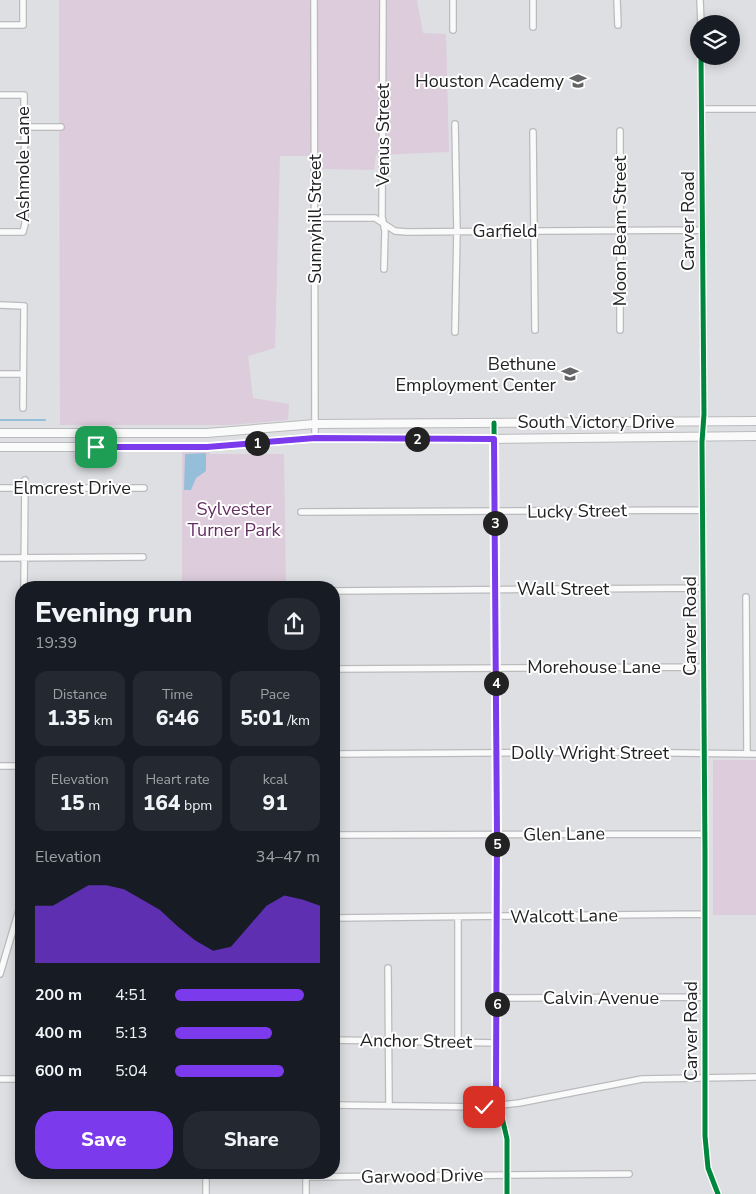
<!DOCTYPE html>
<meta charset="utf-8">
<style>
:root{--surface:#171b24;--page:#242831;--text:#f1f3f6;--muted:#9ea1a6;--accent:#7c3aed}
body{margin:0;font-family:"Nunito Sans",sans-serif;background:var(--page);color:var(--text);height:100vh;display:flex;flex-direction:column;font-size:19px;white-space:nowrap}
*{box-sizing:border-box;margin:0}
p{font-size:16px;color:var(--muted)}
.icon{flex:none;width:28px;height:28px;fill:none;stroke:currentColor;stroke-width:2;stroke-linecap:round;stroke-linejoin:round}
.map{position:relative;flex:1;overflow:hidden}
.side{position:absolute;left:15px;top:581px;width:325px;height:598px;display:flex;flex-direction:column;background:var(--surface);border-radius:20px;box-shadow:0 2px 12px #0003}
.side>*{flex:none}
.buttons{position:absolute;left:690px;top:15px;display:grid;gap:10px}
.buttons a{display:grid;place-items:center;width:50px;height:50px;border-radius:50%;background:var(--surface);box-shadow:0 2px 12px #0003;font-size:25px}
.pin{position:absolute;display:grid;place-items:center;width:42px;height:42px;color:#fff;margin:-21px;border-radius:10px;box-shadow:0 2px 8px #0006}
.km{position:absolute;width:25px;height:25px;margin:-12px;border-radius:50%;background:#222;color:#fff;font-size:14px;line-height:25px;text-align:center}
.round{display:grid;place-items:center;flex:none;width:52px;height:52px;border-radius:20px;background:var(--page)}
.summary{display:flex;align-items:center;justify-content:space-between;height:85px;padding:0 20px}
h1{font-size:28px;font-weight:800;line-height:38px}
.figures{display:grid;grid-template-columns:repeat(3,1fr);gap:8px;height:85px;padding:5px 20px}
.figures div{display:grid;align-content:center;border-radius:12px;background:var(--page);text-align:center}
.figures b{font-size:21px;font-weight:800}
.figures small{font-size:14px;font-weight:400}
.figures p{font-size:14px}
.chart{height:140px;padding:10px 20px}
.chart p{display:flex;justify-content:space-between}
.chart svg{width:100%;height:90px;margin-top:5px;fill:var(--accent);opacity:.7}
.cta{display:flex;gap:10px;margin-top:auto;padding:10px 20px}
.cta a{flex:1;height:58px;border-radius:20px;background:var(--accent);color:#fff;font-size:20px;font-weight:800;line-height:58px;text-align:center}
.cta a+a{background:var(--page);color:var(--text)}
ul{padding:0 20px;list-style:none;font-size:16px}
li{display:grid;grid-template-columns:80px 60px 1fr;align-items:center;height:38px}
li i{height:12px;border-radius:6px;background:var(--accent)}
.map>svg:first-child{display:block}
.green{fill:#dcccdc}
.water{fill:#95bfd8}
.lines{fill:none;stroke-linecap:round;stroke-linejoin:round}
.stream{stroke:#95bfd8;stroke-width:2}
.minor-casing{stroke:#babbbc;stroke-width:8}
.major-casing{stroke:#babbbc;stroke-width:10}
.minor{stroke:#fafafb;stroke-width:5.5}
.major{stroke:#fafafb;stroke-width:8}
.cycleway-casing{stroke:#fff;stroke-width:8}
.cycleway{stroke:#00873e;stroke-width:5}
.route-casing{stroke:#fff;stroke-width:10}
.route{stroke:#7c3aed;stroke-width:6}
.labels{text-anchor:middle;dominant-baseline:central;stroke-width:4;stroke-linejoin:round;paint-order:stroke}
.poi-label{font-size:18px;fill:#222224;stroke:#fff;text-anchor:end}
.street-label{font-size:18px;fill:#222224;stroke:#fff}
.park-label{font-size:18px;fill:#652e63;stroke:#fff}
</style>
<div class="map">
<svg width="756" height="1194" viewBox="0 0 756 1194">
<rect width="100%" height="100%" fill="#dedfe2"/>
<!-- green -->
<path class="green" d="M59 0H417L423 33 446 34 449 152 376 155 374 170 321 169 317 156H280L275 348 248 356 253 398 289 404 288 420 229 425H60Z
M182 451H209L210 454H284L286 587 182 588Z
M713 760H756V915H713Z"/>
<!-- water -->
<path class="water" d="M206 453V471L196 478 191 490H184L185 454Z"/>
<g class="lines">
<!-- stream -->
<path class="stream" d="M0 420H45"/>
<!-- minor casing -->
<g class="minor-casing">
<path id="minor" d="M314 0 315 438
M383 0 382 217 385 231 384 269
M617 0 618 25
M700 0 701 24
M0 25H23V0
M533 27V0
M453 30V0
M701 56 704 414 702 442 705 852V1136L708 1168 718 1194
M0 95H24L25 224 23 232H0
M701 109H756
M455 124 457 231 455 332
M25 127H61
M620 131V330
M533 132 535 330
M315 223 321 218H375L395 231 407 232 702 230
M0 305 24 306 23 408
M0 374H23
M494 423 497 835 496 1091 507 1139V1194
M0 488H144
M301 512 703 510
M0 558 143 557
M24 588 25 480
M334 591 703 588
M746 597 747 754
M334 669 704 667
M334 754 602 752 756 754
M0 766H21
M334 835 705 834
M334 918 705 914
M388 968 389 1105
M0 974 21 903
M497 998 705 997
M334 1040 497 1043
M458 1042V917
M0 1079H21
M334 1105 484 1107 519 1103 642 1079 756 1077
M306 1177 629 1174
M206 1194V1172
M306 1194V1172"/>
</g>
<!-- major casing -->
<g class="major-casing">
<path id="major" d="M0 433H207L315 424 756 421
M0 447H207L315 438 494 439 756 436"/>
</g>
<!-- minor -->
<use href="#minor" class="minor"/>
<!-- major -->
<use href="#major" class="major"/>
<!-- cycleway casing -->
<g class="cycleway-casing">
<path id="cycleway" d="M701 56 704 414 702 442 705 852V1136L708 1168 718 1194
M494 423 497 835 496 1091 507 1139V1194"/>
</g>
<!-- cycleway -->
<use href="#cycleway" class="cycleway"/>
</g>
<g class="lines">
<!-- route casing -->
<g class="route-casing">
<path id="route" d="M96 447H207L315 438 494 439 497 835 496 1090 499 1106 484 1107"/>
</g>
<!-- route -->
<use href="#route" class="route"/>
</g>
<!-- icons -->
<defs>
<g id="school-bare" transform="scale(1.35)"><path d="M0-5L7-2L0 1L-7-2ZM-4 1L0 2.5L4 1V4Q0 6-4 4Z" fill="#646466" stroke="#fff" stroke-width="2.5" paint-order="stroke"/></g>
</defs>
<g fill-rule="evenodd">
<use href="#school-bare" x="578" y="81"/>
<use href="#school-bare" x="570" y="374"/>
</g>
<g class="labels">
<!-- poi labels -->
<g class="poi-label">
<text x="564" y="81">Houston Academy</text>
<text x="556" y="364">Bethune<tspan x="556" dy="21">Employment Center</tspan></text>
</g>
<!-- street labels -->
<g class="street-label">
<text transform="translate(383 135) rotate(-90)">Venus Street</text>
<text transform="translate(23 164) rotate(-90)">Ashmole Lane</text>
<text transform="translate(315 219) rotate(-90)">Sunnyhill Street</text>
<text transform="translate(688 221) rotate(-90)">Carver Road</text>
<text x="505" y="231">Garfield</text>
<text transform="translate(620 231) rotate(-90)">Moon Beam Street</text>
<text x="596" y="422">South Victory Drive</text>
<text x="72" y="488">Elmcrest Drive</text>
<text transform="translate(577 511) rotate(-1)">Lucky Street</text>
<text x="563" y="589">Wall Street</text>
<text transform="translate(690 626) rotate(-90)">Carver Road</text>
<text x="594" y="667">Morehouse Lane</text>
<text x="590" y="753">Dolly Wright Street</text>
<text transform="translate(564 834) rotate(-1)">Glen Lane</text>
<text transform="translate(564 916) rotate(-1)">Walcott Lane</text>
<text x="601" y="998">Calvin Avenue</text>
<text transform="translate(691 1031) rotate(-90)">Carver Road</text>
<text transform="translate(416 1041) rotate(1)">Anchor Street</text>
<text transform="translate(422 1176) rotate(-1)">Garwood Drive</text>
</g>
<!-- park labels -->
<g class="park-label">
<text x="234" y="509">Sylvester<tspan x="234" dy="21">Turner Park</tspan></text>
</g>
</g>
</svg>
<div class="buttons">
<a><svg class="icon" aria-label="layers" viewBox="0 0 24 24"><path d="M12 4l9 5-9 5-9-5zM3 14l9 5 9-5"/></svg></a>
</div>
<div class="pin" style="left:96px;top:447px;background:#1e9e55"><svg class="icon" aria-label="arrive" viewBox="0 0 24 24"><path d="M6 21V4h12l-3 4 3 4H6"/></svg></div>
<div class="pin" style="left:484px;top:1107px;background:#d93025"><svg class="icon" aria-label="check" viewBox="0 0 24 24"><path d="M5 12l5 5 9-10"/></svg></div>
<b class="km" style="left:257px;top:443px">1</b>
<b class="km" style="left:417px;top:439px">2</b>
<b class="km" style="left:495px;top:523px">3</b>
<b class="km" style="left:496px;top:683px">4</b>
<b class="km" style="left:497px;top:844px">5</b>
<b class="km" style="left:497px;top:1004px">6</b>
<section class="side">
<div class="summary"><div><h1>Evening run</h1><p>19:39</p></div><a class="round"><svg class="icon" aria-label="share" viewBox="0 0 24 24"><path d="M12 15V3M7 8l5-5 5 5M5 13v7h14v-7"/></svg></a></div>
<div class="figures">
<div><p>Distance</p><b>1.35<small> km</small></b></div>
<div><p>Time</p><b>6:46</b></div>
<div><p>Pace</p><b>5:01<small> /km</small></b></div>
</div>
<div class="figures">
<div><p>Elevation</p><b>15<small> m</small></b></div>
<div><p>Heart rate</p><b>164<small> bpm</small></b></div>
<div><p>kcal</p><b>91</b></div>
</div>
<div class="chart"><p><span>Elevation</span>34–47 m</p>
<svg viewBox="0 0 160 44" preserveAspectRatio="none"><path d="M0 44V16L10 16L20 11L30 6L40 6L50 8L60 13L70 18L80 26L90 33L100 38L110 36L120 26L130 16L140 11L150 13L160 16V44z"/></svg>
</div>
<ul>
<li><b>200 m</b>4:51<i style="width:89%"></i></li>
<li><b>400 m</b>5:13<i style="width:67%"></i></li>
<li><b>600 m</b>5:04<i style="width:75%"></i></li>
</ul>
<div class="cta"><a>Save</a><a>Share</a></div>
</section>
</div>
